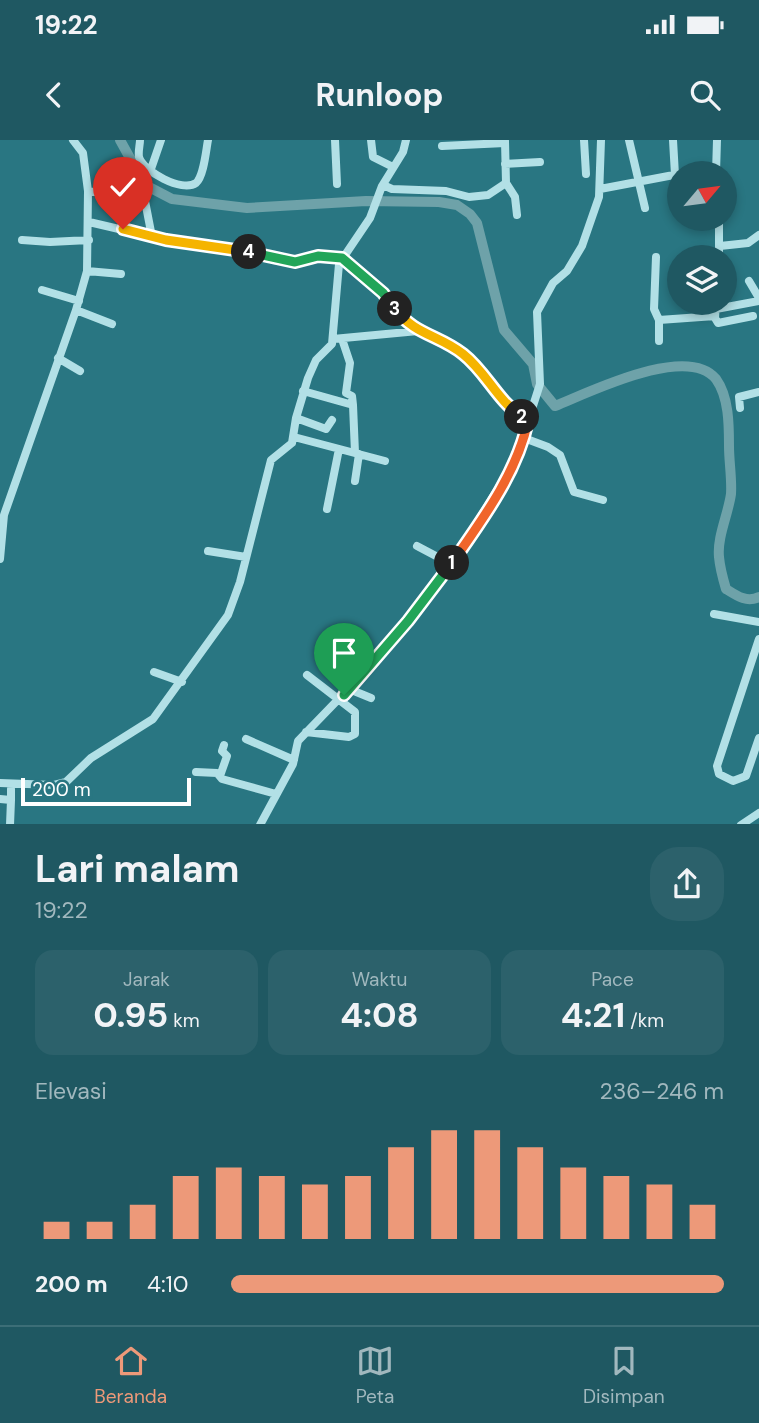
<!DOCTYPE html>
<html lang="id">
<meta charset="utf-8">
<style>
:root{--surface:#1f5862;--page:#2c616b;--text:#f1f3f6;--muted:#a1b8be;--line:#3c6e77;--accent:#ed9979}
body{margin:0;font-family:"DM Sans",sans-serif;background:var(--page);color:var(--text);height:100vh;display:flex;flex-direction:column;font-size:26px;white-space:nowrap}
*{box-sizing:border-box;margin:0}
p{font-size:23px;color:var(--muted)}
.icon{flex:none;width:38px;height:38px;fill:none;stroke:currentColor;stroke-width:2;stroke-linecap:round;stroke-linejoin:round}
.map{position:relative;height:684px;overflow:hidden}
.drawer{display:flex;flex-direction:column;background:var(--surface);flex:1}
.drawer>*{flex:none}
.needle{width:46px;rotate:61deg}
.tools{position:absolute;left:667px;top:21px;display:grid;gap:14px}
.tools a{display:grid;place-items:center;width:70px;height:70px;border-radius:50%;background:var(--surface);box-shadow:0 4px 10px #0003;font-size:35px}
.scale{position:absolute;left:21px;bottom:18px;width:170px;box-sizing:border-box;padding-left:7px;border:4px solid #fff;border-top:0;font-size:19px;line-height:24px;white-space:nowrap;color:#fff;-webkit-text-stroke:5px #297682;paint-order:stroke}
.pin{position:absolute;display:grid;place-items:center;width:60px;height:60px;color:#fff;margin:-72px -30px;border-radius:50% 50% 50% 0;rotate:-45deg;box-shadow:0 0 7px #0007}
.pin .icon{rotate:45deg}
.km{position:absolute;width:35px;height:35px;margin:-18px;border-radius:50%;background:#222;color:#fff;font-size:19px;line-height:35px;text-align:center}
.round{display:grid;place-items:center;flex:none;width:74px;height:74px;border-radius:28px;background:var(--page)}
.head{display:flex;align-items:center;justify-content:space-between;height:119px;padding:0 35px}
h1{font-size:38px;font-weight:700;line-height:52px}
.metrics{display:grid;grid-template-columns:repeat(3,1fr);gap:10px;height:119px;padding:7px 35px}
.metrics div{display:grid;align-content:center;border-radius:18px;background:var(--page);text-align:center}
.metrics b{font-size:35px;font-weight:700}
.metrics small{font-size:19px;font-weight:400}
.metrics p{font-size:19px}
.chart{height:196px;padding:14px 35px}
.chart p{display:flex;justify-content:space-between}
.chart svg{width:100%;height:126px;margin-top:7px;stroke:var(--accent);stroke-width:6}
ul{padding:0 35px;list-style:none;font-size:23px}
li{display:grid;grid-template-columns:112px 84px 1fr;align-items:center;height:52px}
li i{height:18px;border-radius:9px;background:var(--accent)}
.status{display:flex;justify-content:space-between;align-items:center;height:49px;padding:0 35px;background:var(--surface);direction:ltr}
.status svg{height:19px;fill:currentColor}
header{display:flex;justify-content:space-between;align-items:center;height:91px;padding:0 35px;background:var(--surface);font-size:32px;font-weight:700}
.tabs{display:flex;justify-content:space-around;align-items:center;height:98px;border-top:2px solid var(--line);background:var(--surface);font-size:19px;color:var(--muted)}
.tabs a{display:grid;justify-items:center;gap:4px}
.tabs .selected{color:var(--accent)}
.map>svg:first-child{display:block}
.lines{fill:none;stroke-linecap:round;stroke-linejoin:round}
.river{stroke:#6ea2a9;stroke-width:10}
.minor{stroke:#b2e0e6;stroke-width:8}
.split-1-casing{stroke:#fff;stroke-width:14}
.split-2-casing{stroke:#fff;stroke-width:14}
.split-3-casing{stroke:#fff;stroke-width:14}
.split-4-casing{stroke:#fff;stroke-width:14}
.split-5-casing{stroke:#fff;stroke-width:14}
.split-1{stroke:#22a559;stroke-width:9}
.split-2{stroke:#f0652b;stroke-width:9}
.split-3{stroke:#f5b400;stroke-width:9}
.split-4{stroke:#22a559;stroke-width:9}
.split-5{stroke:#f5b400;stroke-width:9}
</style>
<div class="status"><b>19:22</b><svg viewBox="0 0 49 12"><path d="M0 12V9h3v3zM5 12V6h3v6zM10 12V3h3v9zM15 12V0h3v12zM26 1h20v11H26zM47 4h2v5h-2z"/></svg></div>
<header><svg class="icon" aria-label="back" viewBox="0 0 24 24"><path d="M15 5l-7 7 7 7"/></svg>Runloop<svg class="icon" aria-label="search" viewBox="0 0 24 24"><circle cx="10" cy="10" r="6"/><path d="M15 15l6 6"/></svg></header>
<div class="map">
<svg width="759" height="685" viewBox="0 0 759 685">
<rect width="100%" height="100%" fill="#297682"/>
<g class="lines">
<!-- river -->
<path class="river" d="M120 0 141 38 149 47 172 59 247 68 366 61 439 62 457 65 470 74 477 83 504 190 533 224 537 244 555 266C588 253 687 203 716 239 729 257 729 285 729 306 729 322 732 338 731 354 728 375 717 397 719 417 720 428 723 439 726 449 737 456 747 463 759 457"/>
<!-- minor -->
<path class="minor" d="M140 0C140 5 138 11 139 17 143 31 182 53 196 43 204 36 206 10 208 0
M335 0 337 44
M371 0 373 17 393 27
M584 0 586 34
M629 0 645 68
M673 0 675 35
M505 1 506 43
M442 6 505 3
M505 24 540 22
M151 29 161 0
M686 33 716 31
M716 33 717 0
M506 43 515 57 517 75
M383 45 392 49 446 51 469 57 488 55 506 43
M600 49 679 34
M88 51 109 54
M145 61 152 97
M719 79V117
M89 82 166 100 270 115 295 122 318 115 342 118 383 153 412 188 452 207 468 219 506 266 528 281
M22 100 50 102 89 100
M720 106 748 103 759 95
M656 117 654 169 659 180V201
M87 131 121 134
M749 141 759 158
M42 150 79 161
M716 163 715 178 718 183 753 176
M716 169 759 161
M76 170 112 184
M659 180 715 176
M333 199 418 191
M342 199 350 223 346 253 352 256 353 265
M58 218 80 231
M303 251 353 265 355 313
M740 268 739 257 759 252
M296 278 326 289 332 280
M294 297 385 321
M524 298 548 307 560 315 574 352 603 360
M355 341 359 314
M327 369 339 309
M417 406 451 424
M208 411 246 417
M0 419 4 375 76 170 87 131 88 51 83 13 73 0
M714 474 759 482
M759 499 717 626 719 634 733 641 746 636 759 598
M154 532 182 542
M349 549 371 558
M306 592 349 597 355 594V572L307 535
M246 599 294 620
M196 632 217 633 222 639 276 654
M220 636 227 616 222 611 224 605
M0 643 54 645 66 642 91 618 153 579 228 475 240 442 271 320 292 303 296 278 308 238 316 220 332 204 339 124 370 78 382 46 403 12 406 0
M0 659 11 660 10 685
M11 660V649
M260 685 293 624 298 601 357 540 450 427 516 319 540 244 537 172 553 143 567 131 582 106 599 57 601 0
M741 685 759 673"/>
</g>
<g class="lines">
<!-- split-1 casing -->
<g class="split-1-casing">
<path id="split-1" d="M344 555 408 481 452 423"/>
</g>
<!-- split-2 casing -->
<g class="split-2-casing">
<path id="split-2" d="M452 423C482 380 517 333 528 281L522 277"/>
</g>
<!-- split-3 casing -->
<g class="split-3-casing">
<path id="split-3" d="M395 169C415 195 439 195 463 214 486 232 497 260 522 277"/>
</g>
<!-- split-4 casing -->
<g class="split-4-casing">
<path id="split-4" d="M249 112 295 122 318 116 342 118 383 153 395 169"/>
</g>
<!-- split-5 casing -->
<g class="split-5-casing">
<path id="split-5" d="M123 89 166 100 249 112"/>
</g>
<!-- split-1 -->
<use href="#split-1" class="split-1"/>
<!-- split-2 -->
<use href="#split-2" class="split-2"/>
<!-- split-3 -->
<use href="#split-3" class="split-3"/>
<!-- split-4 -->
<use href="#split-4" class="split-4"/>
<!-- split-5 -->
<use href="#split-5" class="split-5"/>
</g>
</svg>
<div class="tools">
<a><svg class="needle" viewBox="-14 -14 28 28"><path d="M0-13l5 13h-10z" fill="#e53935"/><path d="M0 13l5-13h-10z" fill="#a1b8be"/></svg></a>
<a><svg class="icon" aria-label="layers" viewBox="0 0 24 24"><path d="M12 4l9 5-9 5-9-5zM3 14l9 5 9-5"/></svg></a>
</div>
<div class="scale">200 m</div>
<div class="pin" style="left:344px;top:555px;background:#1e9e55"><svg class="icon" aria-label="arrive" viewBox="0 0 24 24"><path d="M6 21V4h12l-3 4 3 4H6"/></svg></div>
<div class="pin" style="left:123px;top:89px;background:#d93025"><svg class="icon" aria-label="check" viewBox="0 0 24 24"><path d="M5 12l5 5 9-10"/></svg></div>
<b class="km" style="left:452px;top:423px">1</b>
<b class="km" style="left:522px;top:277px">2</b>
<b class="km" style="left:395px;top:169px">3</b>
<b class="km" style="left:249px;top:112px">4</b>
</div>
<section class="drawer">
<div class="head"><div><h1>Lari malam</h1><p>19:22</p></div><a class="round"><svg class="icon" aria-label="share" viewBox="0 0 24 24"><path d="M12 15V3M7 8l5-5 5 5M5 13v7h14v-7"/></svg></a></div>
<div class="metrics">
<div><p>Jarak</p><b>0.95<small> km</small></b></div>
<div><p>Waktu</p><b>4:08</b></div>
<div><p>Pace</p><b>4:21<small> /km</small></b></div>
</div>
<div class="chart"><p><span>Elevasi</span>236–246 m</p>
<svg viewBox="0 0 160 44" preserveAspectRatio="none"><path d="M5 44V38M15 44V38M25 44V32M35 44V22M45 44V19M55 44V22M65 44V25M75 44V22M85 44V12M95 44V6M105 44V6M115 44V12M125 44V19M135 44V22M145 44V25M155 44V32"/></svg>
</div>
<ul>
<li><b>200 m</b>4:10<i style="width:100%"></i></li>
</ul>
</section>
<nav class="tabs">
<a class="selected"><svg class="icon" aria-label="home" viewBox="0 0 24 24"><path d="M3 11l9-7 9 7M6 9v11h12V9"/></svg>Beranda</a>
<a><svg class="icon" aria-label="map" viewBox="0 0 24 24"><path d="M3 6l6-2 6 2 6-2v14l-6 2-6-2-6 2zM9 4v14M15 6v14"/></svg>Peta</a>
<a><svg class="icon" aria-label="saved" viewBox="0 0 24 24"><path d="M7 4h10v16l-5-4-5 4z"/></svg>Disimpan</a>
</nav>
